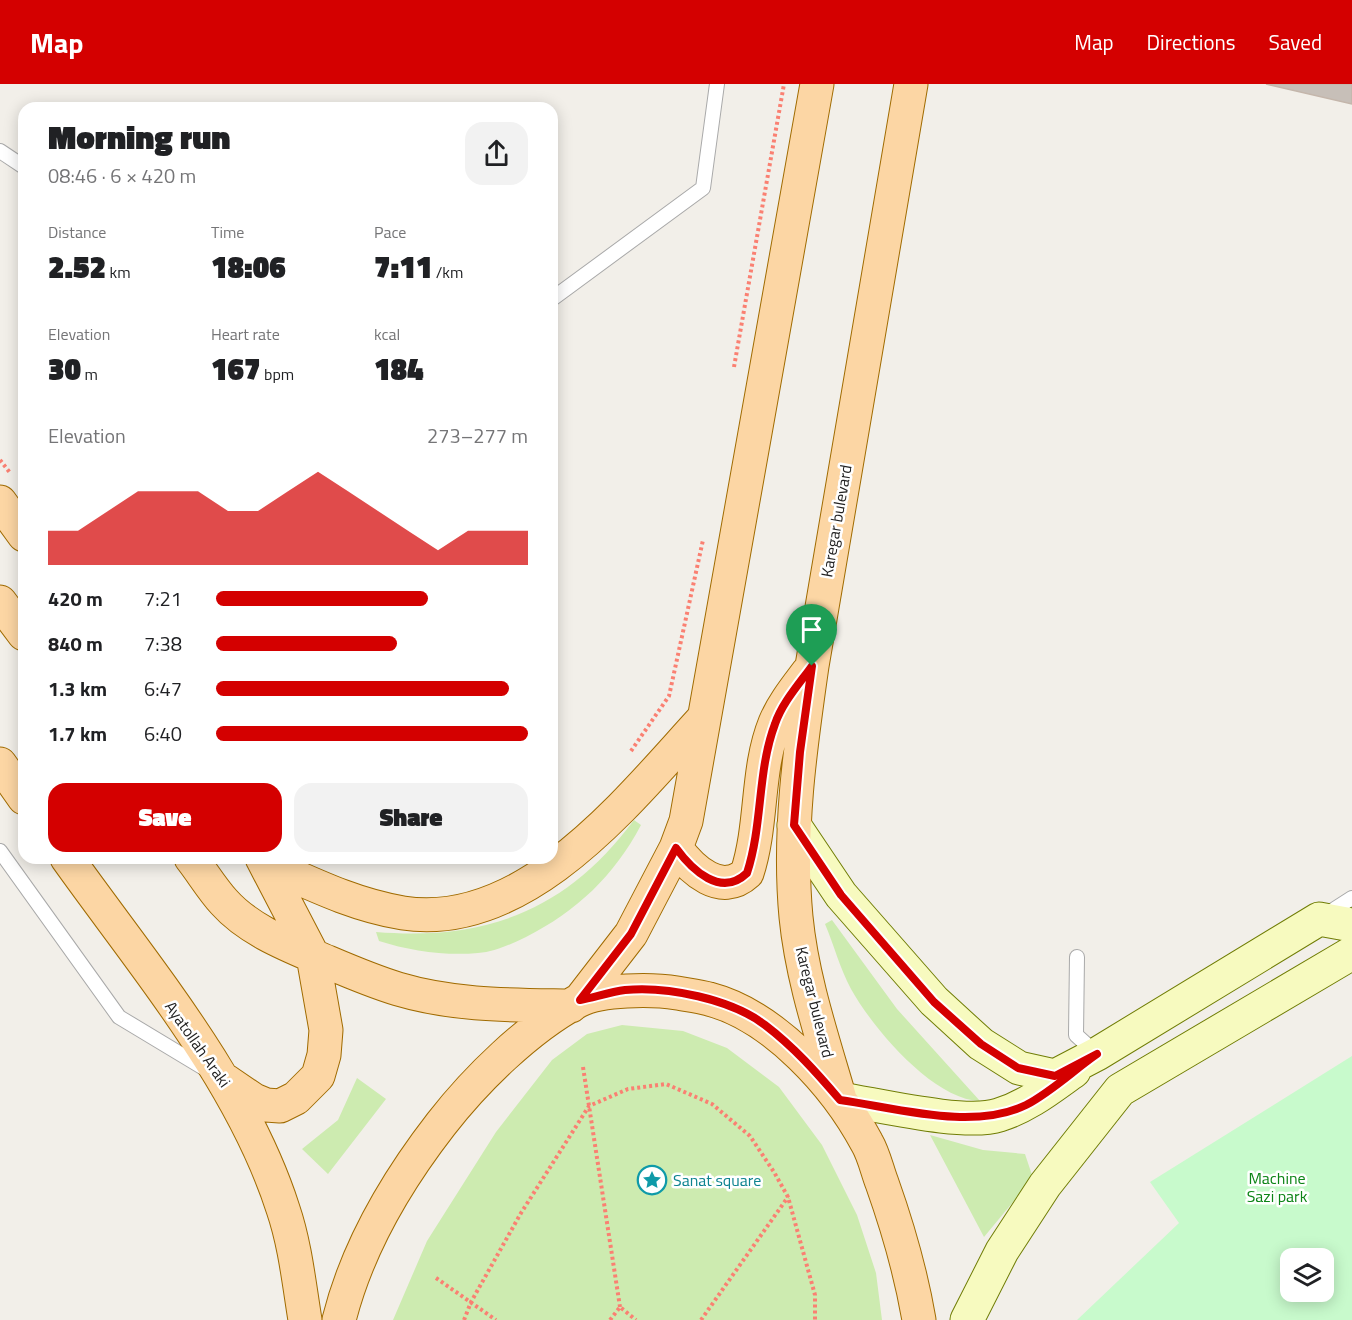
<!DOCTYPE html>
<meta charset="utf-8">
<style>
:root{--surface:#fff;--page:#f2f2f2;--text:#202124;--muted:#757577;--accent:#d40000}
body{margin:0;font-family:"Titillium Web",sans-serif;background:var(--page);color:var(--text);height:100vh;display:flex;flex-direction:column;font-size:22px;white-space:nowrap}
*{box-sizing:border-box;margin:0}
p{font-size:20px;color:var(--muted)}
.icon{flex:none;width:33px;height:33px;fill:none;stroke:currentColor;stroke-width:2;stroke-linecap:round;stroke-linejoin:round}
.map{position:relative;flex:1;overflow:hidden}
.sheet{position:absolute;left:18px;top:18px;width:540px;height:762px;display:flex;flex-direction:column;background:var(--surface);border-radius:18px;box-shadow:0 3px 15px #0003}
.sheet>*{flex:none}
.buttons{position:absolute;left:1280px;top:1164px;display:grid;gap:12px}
.buttons a{display:grid;place-items:center;width:54px;height:54px;border-radius:12px;background:var(--surface);box-shadow:0 3px 15px #0003;font-size:30px}
.pin{position:absolute;display:grid;place-items:center;width:51px;height:51px;color:#fff;margin:-62px -26px;border-radius:50% 50% 50% 0;rotate:-45deg;box-shadow:0 0 6px #0007}
.pin .icon{rotate:45deg}
.round{display:grid;place-items:center;flex:none;width:63px;height:63px;border-radius:18px;background:var(--page)}
.head{display:flex;align-items:center;justify-content:space-between;height:102px;padding:0 30px}
h1{font-size:33px;font-weight:800;line-height:45px}
.stats{display:grid;grid-template-columns:repeat(3,1fr);gap:9px;height:102px;padding:6px 30px}
.stats div{display:grid;align-content:center}
.stats b{font-size:30px;font-weight:800}
.stats small{font-size:16px;font-weight:400}
.stats p{font-size:16px}
.chart{height:168px;padding:12px 30px}
.chart p{display:flex;justify-content:space-between}
.chart svg{width:100%;height:108px;margin-top:6px;fill:var(--accent);opacity:.7}
.action{display:flex;gap:12px;margin-top:auto;padding:12px 30px}
.action a{flex:1;height:69px;border-radius:18px;background:var(--accent);color:#fff;font-size:24px;font-weight:800;line-height:69px;text-align:center}
.action a+a{background:var(--page);color:var(--text)}
ul{padding:0 30px;list-style:none;font-size:20px}
li{display:grid;grid-template-columns:96px 72px 1fr;align-items:center;height:45px}
li i{height:15px;border-radius:8px;background:var(--accent)}
header{display:flex;align-items:center;gap:36px;box-sizing:border-box;height:84px;padding:0 30px;background:var(--accent);color:#fff}
header strong{font-size:28px}
nav{display:flex;gap:33px;margin-inline-start:auto;font-size:21px}
.map>svg:first-child{display:block}
.grass{fill:#cdebb0}
.park{fill:#c8facc;fill-rule:evenodd}
.building{fill:#c7bfb8;stroke:#c4b6ab;stroke-width:1.5}
.lines{fill:none;stroke-linecap:round;stroke-linejoin:round}
.lane-casing{stroke:#a9a9a9;stroke-width:16}
.secondary-casing{stroke:#707d05;stroke-width:35}
.primary-casing{stroke:#a06b00;stroke-width:35}
.path{stroke:#fa8072;stroke-width:4;stroke-dasharray:3 3;stroke-linecap:butt}
.lane{stroke:#fff;stroke-width:14}
.secondary{stroke:#f7fabf;stroke-width:33}
.primary{stroke:#fcd6a4;stroke-width:33}
.route-casing{stroke:#fff;stroke-width:12}
.route{stroke:#d40000;stroke-width:8}
.labels{text-anchor:middle;dominant-baseline:central;stroke-width:5;stroke-linejoin:round;paint-order:stroke}
.street-label{font-size:16px;fill:#222;stroke:#fff}
.park-label{font-size:16px;fill:#0c8416;stroke:#fff}
.culture-label{font-size:16px;fill:#0d838f;stroke:#fff;text-anchor:start}
</style>
<header>
<strong>Map</strong>
<nav><a>Map</a><a>Directions</a><a>Saved</a></nav>
</header>
<div class="map">
<svg width="1352" height="1236" viewBox="0 0 1352 1236">
<rect width="100%" height="100%" fill="#f2efe9"/>
<!-- grass -->
<path class="grass" d="M634 736 641 741C614 792 577 827 526 853 511 860 495 868 478 869 446 872 410 867 379 857L376 848C487 857 567 826 634 736Z
M832 836 897 925 980 1017C933 1016 872 943 851 905 840 885 834 861 825 840Z
M622 941 683 947 727 964 779 1003 822 1061 857 1131 876 1189 882 1236H393L427 1157 496 1048 552 976 587 950Z
M357 994 386 1015 328 1090 302 1065 338 1036Z
M930 1051 983 1066 1025 1070 1033 1094 984 1153Z"/>
<!-- park -->
<path class="park" d="M1352 972V1236H1077L1179 1139 1150 1098ZM1290 1174H1323V1208H1290Z"/>
<!-- building -->
<path class="building" d="M1266 0H1352V20Z"/>
<g class="lines">
<!-- lane casing -->
<g class="lane-casing">
<path id="lane" d="M0 67 24 83
M552 215 703 104 717 0
M0 767 119 933 207 986
M1324 832 1352 814
M1077 873 1076 951 1097 970"/>
</g>
<!-- secondary casing -->
<g class="secondary-casing">
<path id="secondary" d="M794 741 841 811 934 917 981 960 1019 984 1055 992 1097 970 1319 835 1352 841
M840 1015C879 1021 965 1042 999 1031 1028 1022 1050 1004 1074 987
M967 1236 1002 1167 1045 1101 1120 1006 1352 869"/>
</g>
<!-- primary casing -->
<g class="primary-casing">
<path id="primary" d="M0 418 24 451
M0 518 24 550
M0 680 24 714
M676 764C692 786 721 813 747 789 763 740 756 686 775 639 783 620 796 604 808 588
M67 774C144 882 242 997 283 1125 295 1160 299 1199 305 1236
M191 774C202 788 212 805 224 818 248 845 285 860 318 874 344 885 371 897 398 905 455 922 513 921 571 922
M267 780C312 800 354 821 403 829 527 848 630 714 704 634
M580 916 631 850 676 764 686 737 817 0
M226 997 254 1016 266 1021 280 1022 296 1014 318 992 324 971 326 946 313 872 262 774
M840 1015C823 956 802 895 796 833 788 749 800 665 812 582L911 0
M339 1236C357 1164 396 1098 441 1040 476 995 528 944 578 917 601 905 652 905 677 909 688 911 699 912 709 915 774 932 836 1001 867 1059 874 1071 877 1086 882 1099 898 1144 911 1189 919 1236"/>
</g>
<!-- path -->
<path class="path" d="M734 283 784 0
M0 376 11 390
M631 667 669 612 703 456
M583 983 620 1223
M436 1194 496 1236
M464 1236 471 1218 521 1129 589 1022 628 1005 666 1000 712 1020 750 1052 774 1088 788 1113 815 1211V1236
M610 1236 620 1223 636 1236
M701 1236 788 1113"/>
<!-- lane -->
<use href="#lane" class="lane"/>
<!-- secondary -->
<use href="#secondary" class="secondary"/>
<!-- primary -->
<use href="#primary" class="primary"/>
</g>
<g class="lines">
<!-- route casing -->
<g class="route-casing">
<path id="route" d="M812 582 800 668 794 741 841 811 934 918 981 960 1018 984 1055 992 1097 970C1074 986 1051 1008 1026 1021 973 1047 897 1024 840 1016 817 989 794 963 765 941 731 915 667 902 625 906 610 908 595 913 580 916L631 850 676 764C692 786 721 814 747 789 763 740 757 688 775 640 782 619 799 600 812 582Z"/>
</g>
<!-- route -->
<use href="#route" class="route"/>
</g>
<!-- icons -->
<defs>
<g id="sight-ring" transform="scale(1.5)"><circle r="9.5" fill="#fff" stroke="#0f9aa8" stroke-width="1.5"/><path d="M0-6L1.8-2.2L6-1.7L2.9 1.2L3.7 5.4L0 3.3L-3.7 5.4L-2.9 1.2L-6-1.7L-1.8-2.2Z" fill="#0f9aa8"/></g>
</defs>
<g fill-rule="evenodd">
<use href="#sight-ring" x="652" y="1096"/>
</g>
<g class="labels">
<!-- street labels -->
<g class="street-label">
<text transform="translate(836 437) rotate(-80)">Karegar bulevard</text>
<text transform="translate(815 918) rotate(76)">Karegar bulevard</text>
<text transform="translate(198 960) rotate(55)">Ayatollah Araki</text>
</g>
<!-- park labels -->
<g class="park-label">
<text x="1277" y="1094">Machine<tspan x="1277" dy="18">Sazi park</tspan></text>
</g>
<!-- culture labels -->
<g class="culture-label">
<text x="673" y="1096">Sanat square</text>
</g>
</g>
</svg>
<div class="buttons">
<a><svg class="icon" aria-label="layers" viewBox="0 0 24 24"><path d="M12 4l9 5-9 5-9-5zM3 14l9 5 9-5"/></svg></a>
</div>
<div class="pin" style="left:812px;top:582px;background:#1e9e55"><svg class="icon" aria-label="arrive" viewBox="0 0 24 24"><path d="M6 21V4h12l-3 4 3 4H6"/></svg></div>
<section class="sheet">
<div class="head"><div><h1>Morning run</h1><p>08:46 · 6 × 420 m</p></div><a class="round"><svg class="icon" aria-label="share" viewBox="0 0 24 24"><path d="M12 15V3M7 8l5-5 5 5M5 13v7h14v-7"/></svg></a></div>
<div class="stats">
<div><p>Distance</p><b>2.52<small> km</small></b></div>
<div><p>Time</p><b>18:06</b></div>
<div><p>Pace</p><b>7:11<small> /km</small></b></div>
</div>
<div class="stats">
<div><p>Elevation</p><b>30<small> m</small></b></div>
<div><p>Heart rate</p><b>167<small> bpm</small></b></div>
<div><p>kcal</p><b>184</b></div>
</div>
<div class="chart"><p><span>Elevation</span>273–277 m</p>
<svg viewBox="0 0 160 44" preserveAspectRatio="none"><path d="M0 44V30L10 30L20 22L30 14L40 14L50 14L60 22L70 22L80 14L90 6L100 14L110 22L120 30L130 38L140 30L150 30L160 30V44z"/></svg>
</div>
<ul>
<li><b>420 m</b>7:21<i style="width:68%"></i></li>
<li><b>840 m</b>7:38<i style="width:58%"></i></li>
<li><b>1.3 km</b>6:47<i style="width:94%"></i></li>
<li><b>1.7 km</b>6:40<i style="width:100%"></i></li>
</ul>
<div class="action"><a>Save</a><a>Share</a></div>
</section>
</div>
